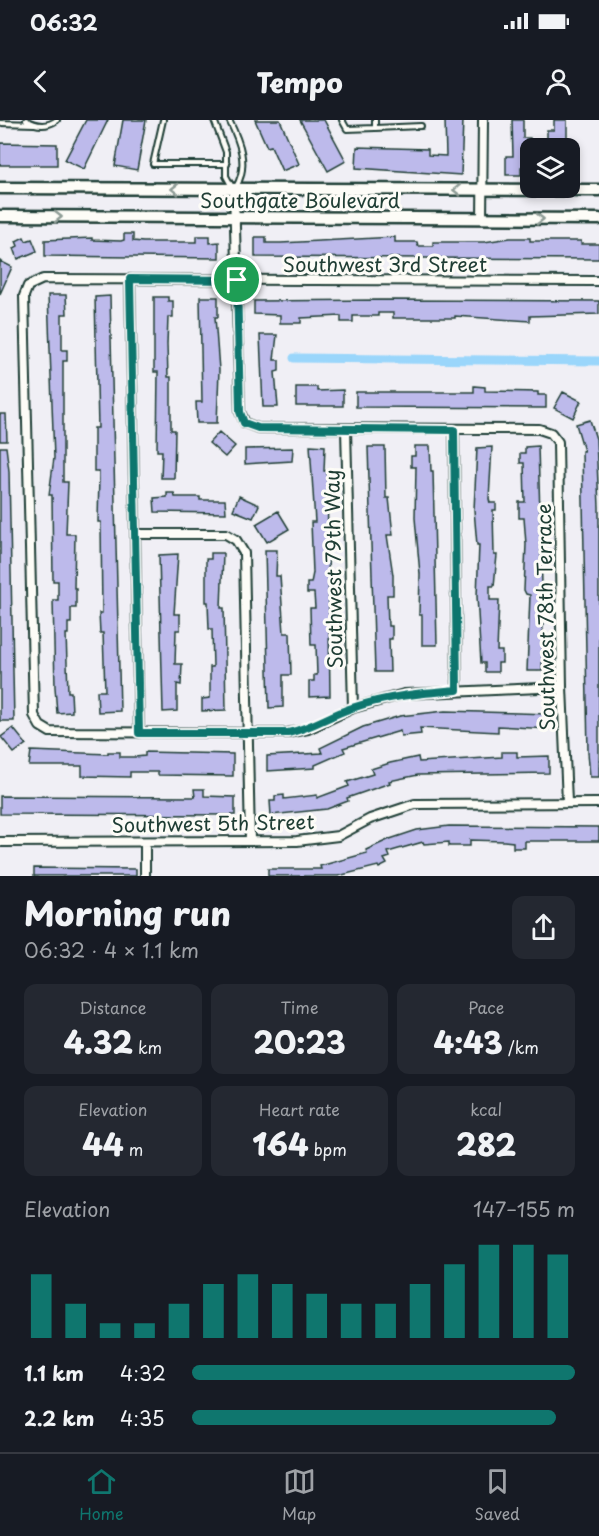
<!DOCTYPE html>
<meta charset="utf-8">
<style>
:root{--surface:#171b24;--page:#242831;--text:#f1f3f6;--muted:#9ea1a6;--line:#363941;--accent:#0f766e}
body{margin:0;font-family:"Playpen Sans",sans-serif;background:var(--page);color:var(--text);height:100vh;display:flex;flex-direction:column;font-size:22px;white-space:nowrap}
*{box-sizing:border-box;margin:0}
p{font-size:20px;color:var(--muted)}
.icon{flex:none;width:33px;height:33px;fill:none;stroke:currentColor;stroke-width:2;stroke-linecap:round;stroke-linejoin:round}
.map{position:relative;height:756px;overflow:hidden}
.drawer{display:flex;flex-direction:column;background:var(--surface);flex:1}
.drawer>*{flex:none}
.tools{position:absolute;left:520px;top:18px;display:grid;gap:12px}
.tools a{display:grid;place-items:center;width:60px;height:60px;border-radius:12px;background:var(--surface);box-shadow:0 3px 9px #0003;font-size:30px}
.pin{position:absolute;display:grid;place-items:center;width:51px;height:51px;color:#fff;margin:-26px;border:3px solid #fff;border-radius:50%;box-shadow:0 2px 6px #0007}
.round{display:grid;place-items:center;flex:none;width:63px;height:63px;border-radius:12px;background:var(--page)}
.head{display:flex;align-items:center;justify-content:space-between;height:102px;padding:0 24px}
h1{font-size:33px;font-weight:800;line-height:45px}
.figures{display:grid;grid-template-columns:repeat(3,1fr);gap:9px;height:102px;padding:6px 24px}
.figures div{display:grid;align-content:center;border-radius:12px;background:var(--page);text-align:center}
.figures b{font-size:30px;font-weight:800}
.figures small{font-size:16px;font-weight:400}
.figures p{font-size:16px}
.chart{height:168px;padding:12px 24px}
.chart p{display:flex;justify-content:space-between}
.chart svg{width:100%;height:108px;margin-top:6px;stroke:var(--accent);stroke-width:6}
ul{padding:0 24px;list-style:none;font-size:20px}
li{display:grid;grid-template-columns:96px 72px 1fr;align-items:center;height:45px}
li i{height:15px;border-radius:8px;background:var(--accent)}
.status{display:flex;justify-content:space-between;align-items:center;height:42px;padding:0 30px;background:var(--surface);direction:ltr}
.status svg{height:16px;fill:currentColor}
header{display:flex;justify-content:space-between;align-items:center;height:78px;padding:0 24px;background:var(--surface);font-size:27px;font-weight:800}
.dock{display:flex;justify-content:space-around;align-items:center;height:84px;border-top:2px solid var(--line);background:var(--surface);font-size:16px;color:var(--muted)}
.dock a{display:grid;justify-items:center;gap:3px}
.dock .selected{color:var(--accent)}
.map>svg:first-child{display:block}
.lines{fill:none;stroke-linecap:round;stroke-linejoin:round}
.canal{stroke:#9ad6fb;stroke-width:9}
.building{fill:#bdbaeb;stroke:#1f3d34;stroke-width:1.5}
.service-casing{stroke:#1f3d34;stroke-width:8}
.minor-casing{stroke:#1f3d34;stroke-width:12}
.secondary-casing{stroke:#1f3d34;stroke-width:15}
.service{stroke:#fdfcf7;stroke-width:4}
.minor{stroke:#fdfcf7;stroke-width:8}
.secondary{stroke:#fdfcf7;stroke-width:10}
.oneway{stroke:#8e9c96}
.route-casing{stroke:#fff;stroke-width:12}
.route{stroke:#0f766e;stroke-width:8}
.labels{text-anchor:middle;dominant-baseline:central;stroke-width:6;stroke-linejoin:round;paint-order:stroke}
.street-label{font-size:20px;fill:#1f3d34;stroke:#fdfcf7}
</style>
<div class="status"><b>06:32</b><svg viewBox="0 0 49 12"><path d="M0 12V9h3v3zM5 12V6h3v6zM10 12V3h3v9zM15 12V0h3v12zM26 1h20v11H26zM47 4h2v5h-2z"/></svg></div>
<header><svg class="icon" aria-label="back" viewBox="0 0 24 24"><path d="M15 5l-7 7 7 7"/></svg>Tempo<svg class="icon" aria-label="person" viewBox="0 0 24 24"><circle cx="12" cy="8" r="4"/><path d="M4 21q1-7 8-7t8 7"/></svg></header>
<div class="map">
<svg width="599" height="756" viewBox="0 0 599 756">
<rect width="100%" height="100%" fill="#f0eff5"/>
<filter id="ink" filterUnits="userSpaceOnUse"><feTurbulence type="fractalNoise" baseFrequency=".0167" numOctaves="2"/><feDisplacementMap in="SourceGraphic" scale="12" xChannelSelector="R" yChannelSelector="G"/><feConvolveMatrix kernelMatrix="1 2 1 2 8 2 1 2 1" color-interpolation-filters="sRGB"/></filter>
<g filter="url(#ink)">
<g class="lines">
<!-- canal -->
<path class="canal" d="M294 238 599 241"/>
</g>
<!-- building -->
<path class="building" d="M86 0H108L84 49 65 40Z
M123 0H146L137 50 115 46Z
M255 0H280L299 44 282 51 271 26 267 27Z
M300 0H324L346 41 328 51Z
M445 0H463L461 55 356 48 357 27 428 29V35L446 36Z
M512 0H523V18H530V29H525V47H521V55H506V36H513Z
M554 0H567V28H547V10H554Z
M0 23 57 24V45H0Z
M124 114H133V121L143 122H197V116H210V123L219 122V138L45 136V120L92 118V120L121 121 124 120Z
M24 117 26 121 32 119 37 131 18 139 14 128 18 126 16 121Z
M255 117H266V123H281L395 117V122H417L418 126H433V122H484L510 118H530V121H581V124H599V139L255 137Z
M0 141 12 147 0 174Z
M48 175H66L67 194H62V230H67V241H63V362H68L66 414H75L74 468H76V488H71V503H68V514H66L68 572H71L72 592 57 593 55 567 53 480H58V461H53L52 375H49L54 338Z
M110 176 120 591 98 592 97 571H105L103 513H100L99 493H102L101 402H98L99 355V351H94V308H98L95 177Z
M154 177H168V181H173V197H168L167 224 168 257H171V310H175L174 358H161L162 331H157L158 252H154Z
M200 177H218V197H215L219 250 217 303H197L196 282H202Z
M382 180 599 181V194L530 196V201L455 196V198H393V193H378V196H353V202H341V196L301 198V203H280V195L254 194V181Z
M260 215H277L274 240H279V251L275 252 278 287H263Z
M474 266 485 267V271L538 272V275H546V288L356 287V272H474Z
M296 267H317V271L343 270V286H296Z
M563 272 581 281 573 298 554 288Z
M0 294H6L7 321H0Z
M590 300 596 319 599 387V657H590L588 632 582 331H584L576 304Z
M219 312 235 326 225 337 209 323Z
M310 325 325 326 324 351H327L330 576 309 577V561H314V555H317L316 525H311L310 488H315L314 473H307V463H311L313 453 311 402H315Z
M415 326H430L431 351H433L437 525H422V495H419L420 454 415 398 416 347H411V336H415Z
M538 326 543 500 542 551H527L530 475 526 474 524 470 526 424 524 398H519V382H525L524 343H520V333H525V327Z
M0 327H6L9 351 14 601H0Z
M368 327H385L386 378H389L393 415H387L393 455V475H387L388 506H392V519H389L390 552H375Z
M492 327 489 379 490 383H496V390H493L494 435H497L494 466H490V480H499L497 531H502V543H498V552H485V543H481L477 476 479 425H477L474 390 477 328Z
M293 328 292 341 245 344V329Z
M167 373H174L175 377H200V380H225L226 393 155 392 154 378 167 377Z
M239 376 259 385 253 398 233 390Z
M278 391 289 409 267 422 256 404Z
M265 430H277L276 456H280L284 513H290L291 555H283V587L269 588Z
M211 433H223L221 488H224L226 590 202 591V579L210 578V547H213L212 509H209L208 482H206V439H211Z
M178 434 174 494H180V510H176L175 544H182L181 565 177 564V591L163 592 159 435Z
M445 591 549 594V609L498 606V612L420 608 421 614 401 616 400 611 343 628 345 632 315 645V648L267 651V636L322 633 320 628 363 607 400 596Z
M13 608 26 624 14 633 1 617Z
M31 631 108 634V632H120V637H135L145 636V632L233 634V656L158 655V652H130V657L82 656V646H29Z
M502 632H517V637L549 636V653L418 655 389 661 390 663 347 678 348 681 327 689 271 695 270 681H275V676L284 675V679L317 675V678L349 666 347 662 373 654 371 649 390 643 418 637 419 642 502 637Z
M194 669H204V676L235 677V695L0 694V676L195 677Z
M449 706 599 707V721H525V728H513V722L504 721 470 720V726H449V722L424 724 423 722 388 732 390 737 384 739 387 744 379 748 378 746 338 756H268V749H321L320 746 367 733 366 730 390 719 417 710Z
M34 748 136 749V756H34Z"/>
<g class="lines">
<!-- service casing -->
<g class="service-casing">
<path id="service" d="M26 0C36 6 47 7 57 0
M163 0 153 44H227
M214 0 226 32V56L232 67
M229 0C240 22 249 45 236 67
M342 0 347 9 375 8V0
M0 3 34 4
M375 8 421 6"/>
</g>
<!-- minor casing -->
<g class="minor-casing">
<path id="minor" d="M234 70 240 292 245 303 258 308 539 309 551 313 558 322 562 567 567 682
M482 99 483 0
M130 159 139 613
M346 309 353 588
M454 310 457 570
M137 414H226L236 420 244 433 250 721
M562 567 404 574 353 588 308 609 288 613 50 612 40 606 34 595 24 176 28 166 43 159 599 161
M0 722 297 721 338 716 370 699 415 684 599 683
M145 756V723"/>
</g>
<!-- secondary casing -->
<g class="secondary-casing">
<path id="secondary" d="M0 68 599 70
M0 96 599 99"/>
</g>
<!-- service -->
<use href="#service" class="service"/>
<!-- minor -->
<use href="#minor" class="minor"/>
<!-- secondary -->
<use href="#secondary" class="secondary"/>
</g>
<!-- one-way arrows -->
<defs><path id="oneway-chevron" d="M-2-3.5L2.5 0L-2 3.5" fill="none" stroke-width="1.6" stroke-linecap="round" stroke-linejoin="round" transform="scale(1.5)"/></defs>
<g class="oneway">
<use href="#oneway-chevron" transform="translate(175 69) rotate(-179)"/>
<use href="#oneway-chevron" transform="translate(457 70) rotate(-180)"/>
<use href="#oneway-chevron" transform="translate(58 97)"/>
<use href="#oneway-chevron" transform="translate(540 99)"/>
</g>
</g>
<g class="lines" filter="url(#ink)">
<!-- route casing -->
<g class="route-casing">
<path id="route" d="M130 159 237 160 240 292 244 303 258 308 454 310 457 570C421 573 387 576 352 588 330 595 312 608 288 613H139Z"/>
</g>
<!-- route -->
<use href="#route" class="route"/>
</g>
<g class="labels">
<!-- street labels -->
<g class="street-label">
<text x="300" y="80">Southgate Boulevard</text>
<text x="385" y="144">Southwest 3rd Street</text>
<text transform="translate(333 449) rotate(-91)">Southwest 79th Way</text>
<text transform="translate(545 497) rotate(-91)">Southwest 78th Terrace</text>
<text transform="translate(213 703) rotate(-1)">Southwest 5th Street</text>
</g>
</g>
</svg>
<div class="tools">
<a><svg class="icon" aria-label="layers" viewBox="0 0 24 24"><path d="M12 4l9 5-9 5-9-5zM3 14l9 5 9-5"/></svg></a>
</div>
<div class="pin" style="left:237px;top:160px;background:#1e9e55"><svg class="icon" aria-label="arrive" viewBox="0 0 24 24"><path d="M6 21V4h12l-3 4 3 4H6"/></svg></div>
</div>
<section class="drawer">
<div class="head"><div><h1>Morning run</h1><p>06:32 · 4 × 1.1 km</p></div><a class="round"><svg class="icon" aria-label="share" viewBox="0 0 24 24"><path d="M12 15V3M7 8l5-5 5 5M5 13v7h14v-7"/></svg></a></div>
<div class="figures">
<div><p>Distance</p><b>4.32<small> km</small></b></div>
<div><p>Time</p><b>20:23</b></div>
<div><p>Pace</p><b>4:43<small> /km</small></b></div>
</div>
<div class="figures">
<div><p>Elevation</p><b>44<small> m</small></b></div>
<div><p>Heart rate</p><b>164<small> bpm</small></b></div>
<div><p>kcal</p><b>282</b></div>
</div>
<div class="chart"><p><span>Elevation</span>147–155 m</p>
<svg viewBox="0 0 160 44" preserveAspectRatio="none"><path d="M5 44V18M15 44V30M25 44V38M35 44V38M45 44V30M55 44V22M65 44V18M75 44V22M85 44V26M95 44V30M105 44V30M115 44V22M125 44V14M135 44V6M145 44V6M155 44V10"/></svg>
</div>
<ul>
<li><b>1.1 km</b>4:32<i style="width:100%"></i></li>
<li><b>2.2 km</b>4:35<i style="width:95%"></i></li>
</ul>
</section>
<nav class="dock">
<a class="selected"><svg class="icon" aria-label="home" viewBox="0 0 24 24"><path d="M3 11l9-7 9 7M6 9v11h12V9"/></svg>Home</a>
<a><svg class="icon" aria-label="map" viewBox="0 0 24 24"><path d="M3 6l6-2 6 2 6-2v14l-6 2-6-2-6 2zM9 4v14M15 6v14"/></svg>Map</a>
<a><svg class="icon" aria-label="saved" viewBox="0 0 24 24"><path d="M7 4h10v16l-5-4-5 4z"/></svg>Saved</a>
</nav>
